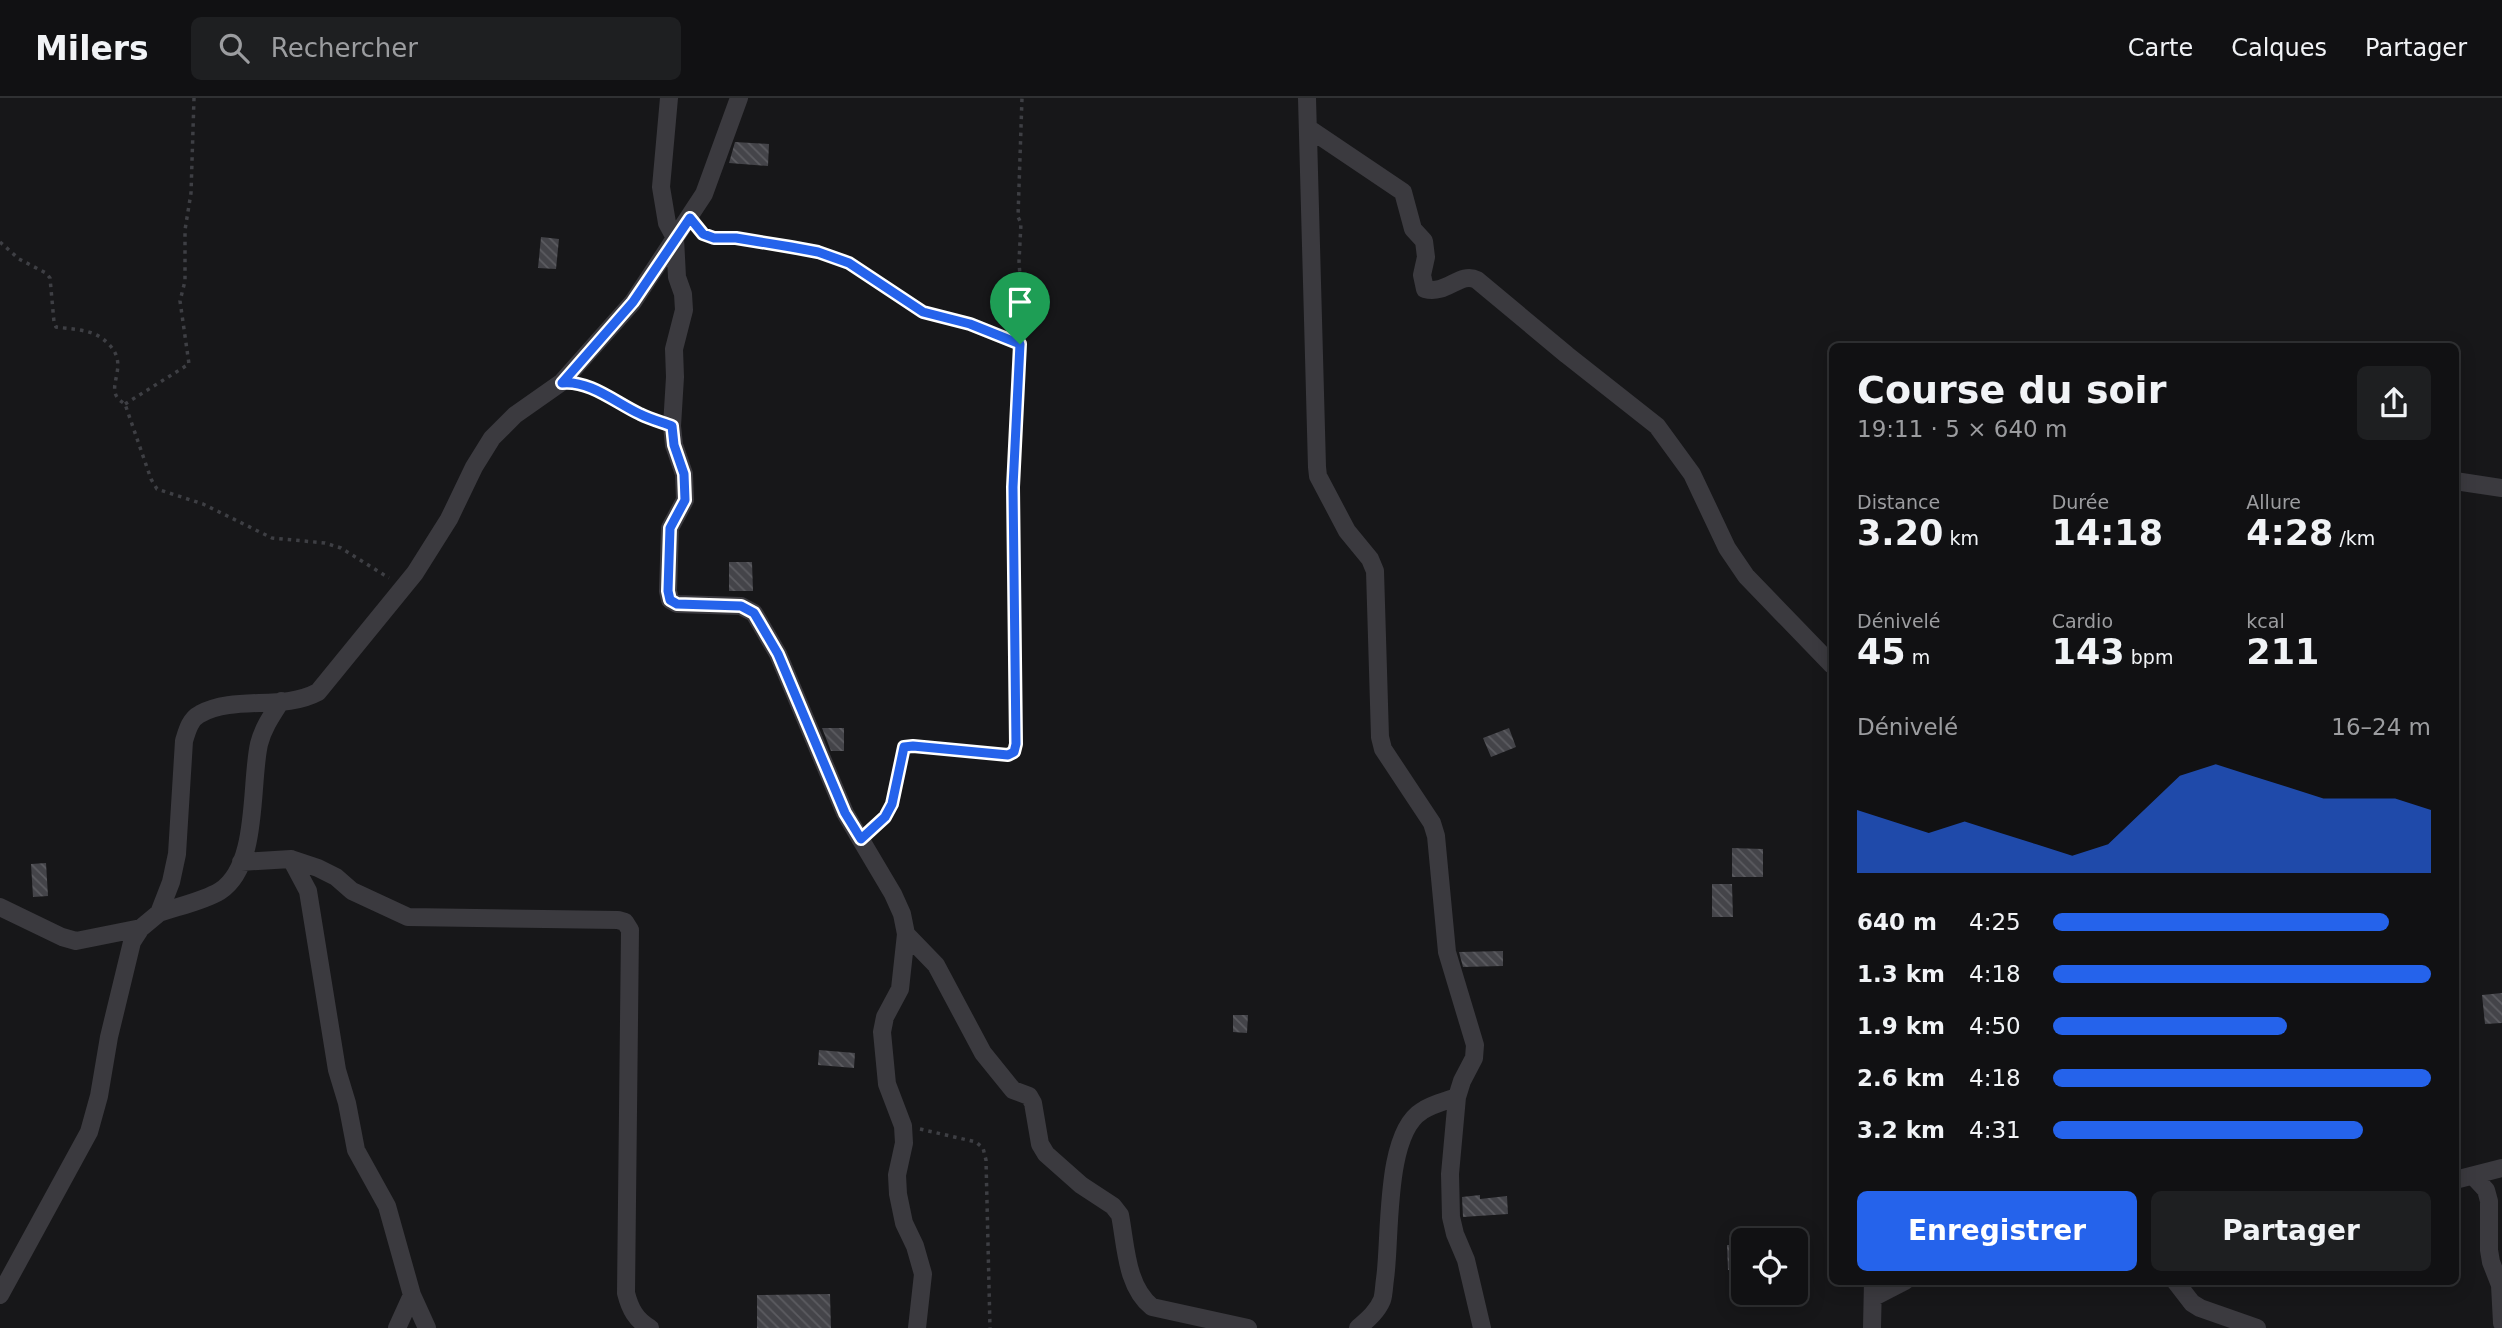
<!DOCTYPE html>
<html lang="fr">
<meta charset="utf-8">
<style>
:root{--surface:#111113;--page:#1e1f21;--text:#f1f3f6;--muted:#9c9da0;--line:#303133;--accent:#2563eb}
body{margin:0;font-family:"DejaVu Sans",sans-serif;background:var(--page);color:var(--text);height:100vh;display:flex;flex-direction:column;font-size:26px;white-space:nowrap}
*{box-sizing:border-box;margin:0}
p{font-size:23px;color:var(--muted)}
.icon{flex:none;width:38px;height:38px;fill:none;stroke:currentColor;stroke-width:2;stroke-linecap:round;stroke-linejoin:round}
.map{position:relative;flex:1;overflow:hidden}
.sheet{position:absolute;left:1829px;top:245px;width:630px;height:942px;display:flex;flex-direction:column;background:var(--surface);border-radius:10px;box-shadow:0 4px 18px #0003,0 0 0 2px var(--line)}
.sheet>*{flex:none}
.controls{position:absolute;left:1731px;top:1130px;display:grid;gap:14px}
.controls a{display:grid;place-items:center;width:77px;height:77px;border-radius:10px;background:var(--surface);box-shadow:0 4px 18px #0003,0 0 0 2px var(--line);font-size:35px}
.pin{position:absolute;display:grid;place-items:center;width:60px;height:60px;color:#fff;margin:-72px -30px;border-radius:50% 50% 50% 0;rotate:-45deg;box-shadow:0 0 7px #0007}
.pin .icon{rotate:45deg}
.round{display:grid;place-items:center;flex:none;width:74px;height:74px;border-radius:10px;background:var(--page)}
.overview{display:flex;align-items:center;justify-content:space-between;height:119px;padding:0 28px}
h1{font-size:38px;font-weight:800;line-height:52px}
.figures{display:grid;grid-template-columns:repeat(3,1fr);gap:10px;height:119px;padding:7px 28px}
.figures div{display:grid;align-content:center}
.figures b{font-size:35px;font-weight:800}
.figures small{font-size:19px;font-weight:400}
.figures p{font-size:19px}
.chart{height:196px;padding:14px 28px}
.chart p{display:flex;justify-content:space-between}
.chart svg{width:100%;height:126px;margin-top:7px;fill:var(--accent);opacity:.7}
.button{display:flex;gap:14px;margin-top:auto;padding:14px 28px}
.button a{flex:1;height:80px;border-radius:10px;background:var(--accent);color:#fff;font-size:28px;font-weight:800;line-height:80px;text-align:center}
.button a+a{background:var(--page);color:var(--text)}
ul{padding:0 28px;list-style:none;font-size:23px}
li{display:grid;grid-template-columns:112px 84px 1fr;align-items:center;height:52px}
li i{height:18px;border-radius:9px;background:var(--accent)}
header{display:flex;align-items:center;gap:42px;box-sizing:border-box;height:98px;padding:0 35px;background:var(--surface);border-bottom:2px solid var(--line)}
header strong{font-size:33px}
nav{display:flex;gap:38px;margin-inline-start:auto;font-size:24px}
.search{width:490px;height:63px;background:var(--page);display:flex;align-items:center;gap:18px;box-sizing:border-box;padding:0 24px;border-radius:10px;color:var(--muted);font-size:26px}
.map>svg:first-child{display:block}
.building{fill:url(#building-back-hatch)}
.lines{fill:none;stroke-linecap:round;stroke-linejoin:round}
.path{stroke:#3e3f44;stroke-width:3.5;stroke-dasharray:3.5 5;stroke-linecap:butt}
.minor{stroke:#3b3a3f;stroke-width:18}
.route-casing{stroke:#fff;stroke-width:14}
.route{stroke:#2563eb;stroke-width:9}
</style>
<header>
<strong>Milers</strong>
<div class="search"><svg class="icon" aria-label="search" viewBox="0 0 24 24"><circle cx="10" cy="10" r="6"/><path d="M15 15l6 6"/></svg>Rechercher</div>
<nav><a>Carte</a><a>Calques</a><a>Partager</a></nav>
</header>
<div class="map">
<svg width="2502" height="1230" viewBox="0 0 2502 1230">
<defs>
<pattern id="building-back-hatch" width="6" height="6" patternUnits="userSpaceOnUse" patternTransform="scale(1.75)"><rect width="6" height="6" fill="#444449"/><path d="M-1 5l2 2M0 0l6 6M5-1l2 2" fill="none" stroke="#5c5c61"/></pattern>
</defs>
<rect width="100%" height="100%" fill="#171719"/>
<!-- building -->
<path class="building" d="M735 44 769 46 768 68 729 65Z
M541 139 559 141 556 171 538 170Z
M729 464H752L753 493H729Z
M822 630H844V653H831Z
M1509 630 1516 649 1491 659 1483 640Z
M1732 750 1763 751V779H1732Z
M46 765 48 798 33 799 31 766Z
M1712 786H1732L1733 819H1712Z
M1503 853V868L1463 869 1459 854Z
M2502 895V925L2485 926 2482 897Z
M1233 917H1248L1247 935 1233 934Z
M819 952 855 955 854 970 818 967Z
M1480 1097V1101L1507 1098 1508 1116 1463 1119 1462 1099Z
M1727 1147H1743V1171L1728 1172Z
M830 1196 831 1230H757V1197Z"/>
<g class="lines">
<!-- path -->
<path class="path" d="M701 133 714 140H736L818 154 850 165 923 214 970 226 1020 246
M0 144 19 161 46 175 50 180 54 224 56 229C69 231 88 231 100 239 134 262 107 284 117 299 119 302 122 304 125 306L151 381 157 391 203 406 272 440 325 445 341 450 389 480
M582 287 654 321
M125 306 189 266 180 203 185 183V132L191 95 194 0
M874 729C902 703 892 682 904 649L913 647 1008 657 1014 654 1016 646 1013 389 1022 210 1019 163 1021 125 1018 119 1022 0
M920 1031 976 1044 983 1050 986 1062 990 1230"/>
<!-- minor -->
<path class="minor" d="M669 0 661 89 667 125 675 140 677 179 683 196 684 212 674 251 675 279 672 328 674 347 684 376 685 402 670 430 668 493 670 502 677 506 741 508 754 515 778 556 845 715 893 796 902 816 906 836 900 891 885 919 882 934 887 986 903 1028 904 1045 897 1077 898 1096 904 1125 915 1148 923 1176 917 1230
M1307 0 1317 369 1318 378 1347 433 1370 461 1375 473 1380 639 1383 651 1432 725 1436 738 1447 854 1475 947 1474 960 1462 983 1457 999 1450 1076 1451 1119 1455 1136 1466 1162 1482 1230
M1308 30 1403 94 1413 131 1424 143 1426 159 1422 177 1425 191C1447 197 1460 173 1477 182L1567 257 1657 328 1692 376 1727 450 1746 478 1832 567
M2455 383 2502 390
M291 761 318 770 336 779 352 793 408 819 618 822 625 824 630 832 626 1195C630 1211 636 1222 650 1230
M241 764 291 761 308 793 337 972 347 1005 356 1052 387 1108 412 1197 427 1230
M0 809 62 839 76 843 141 830
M159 815C176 809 204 803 220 793 259 768 250 687 259 646 263 630 272 617 281 603
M906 836 936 867 983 955 1013 992 1029 998 1033 1005 1040 1046 1046 1056 1081 1087 1113 1108 1120 1117C1126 1148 1126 1188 1152 1209L1248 1230
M2473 1078 2486 1092 2489 1103V1152L2491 1164 2500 1187 2502 1225
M2455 1082 2502 1070
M2175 1183 2192 1205 2200 1210 2257 1230
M0 1197 89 1034 99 998 109 939 132 844 141 830 159 815 171 784 177 756 184 643C187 633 190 621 200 616 235 597 283 613 318 594L415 475 449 421 474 369 492 340 515 317 562 284 633 204 704 96 739 0
M1874 1199 1905 1183
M397 1230 412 1197
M1358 1230C1367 1222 1377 1214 1382 1202 1384 1196 1384 1187 1385 1181 1391 1140 1384 1036 1422 1013 1432 1006 1446 1003 1457 999
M1872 1230 1873 1183"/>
</g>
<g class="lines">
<!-- route casing -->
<g class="route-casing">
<path id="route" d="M690 120 703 136 714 140H736L791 149 818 154 849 165 923 214 970 226 1020 246 1013 389 1016 646 1014 654 1008 657 913 648 904 649 892 706 885 719 861 741 845 715 778 556 754 515 741 508 677 506 670 502 668 493 670 430 685 402 684 376 674 347 672 328C661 324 650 321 640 316 616 305 590 282 562 285L633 204Z"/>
</g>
<!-- route -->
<use href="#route" class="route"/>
</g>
</svg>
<div class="controls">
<a><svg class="icon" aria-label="locate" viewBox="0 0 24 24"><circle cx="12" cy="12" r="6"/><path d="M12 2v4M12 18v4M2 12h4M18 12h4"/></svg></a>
</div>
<div class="pin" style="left:1020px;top:246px;background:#1e9e55"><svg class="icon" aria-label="arrive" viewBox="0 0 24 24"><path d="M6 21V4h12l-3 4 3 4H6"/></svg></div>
<section class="sheet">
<div class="overview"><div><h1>Course du soir</h1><p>19:11 · 5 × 640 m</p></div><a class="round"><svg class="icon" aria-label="share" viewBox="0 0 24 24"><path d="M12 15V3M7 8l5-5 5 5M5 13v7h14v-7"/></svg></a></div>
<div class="figures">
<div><p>Distance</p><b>3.20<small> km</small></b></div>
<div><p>Durée</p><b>14:18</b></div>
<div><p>Allure</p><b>4:28<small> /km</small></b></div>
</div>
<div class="figures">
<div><p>Dénivelé</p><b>45<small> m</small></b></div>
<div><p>Cardio</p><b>143<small> bpm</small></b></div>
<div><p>kcal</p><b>211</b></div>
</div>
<div class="chart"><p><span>Dénivelé</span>16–24 m</p>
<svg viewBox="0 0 160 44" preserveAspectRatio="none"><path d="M0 44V22L10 26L20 30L30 26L40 30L50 34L60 38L70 34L80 22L90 10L100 6L110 10L120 14L130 18L140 18L150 18L160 22V44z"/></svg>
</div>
<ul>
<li><b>640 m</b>4:25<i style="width:89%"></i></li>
<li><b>1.3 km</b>4:18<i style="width:100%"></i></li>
<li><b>1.9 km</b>4:50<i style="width:62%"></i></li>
<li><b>2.6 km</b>4:18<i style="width:100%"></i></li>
<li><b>3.2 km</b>4:31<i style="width:82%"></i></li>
</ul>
<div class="button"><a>Enregistrer</a><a>Partager</a></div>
</section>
</div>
